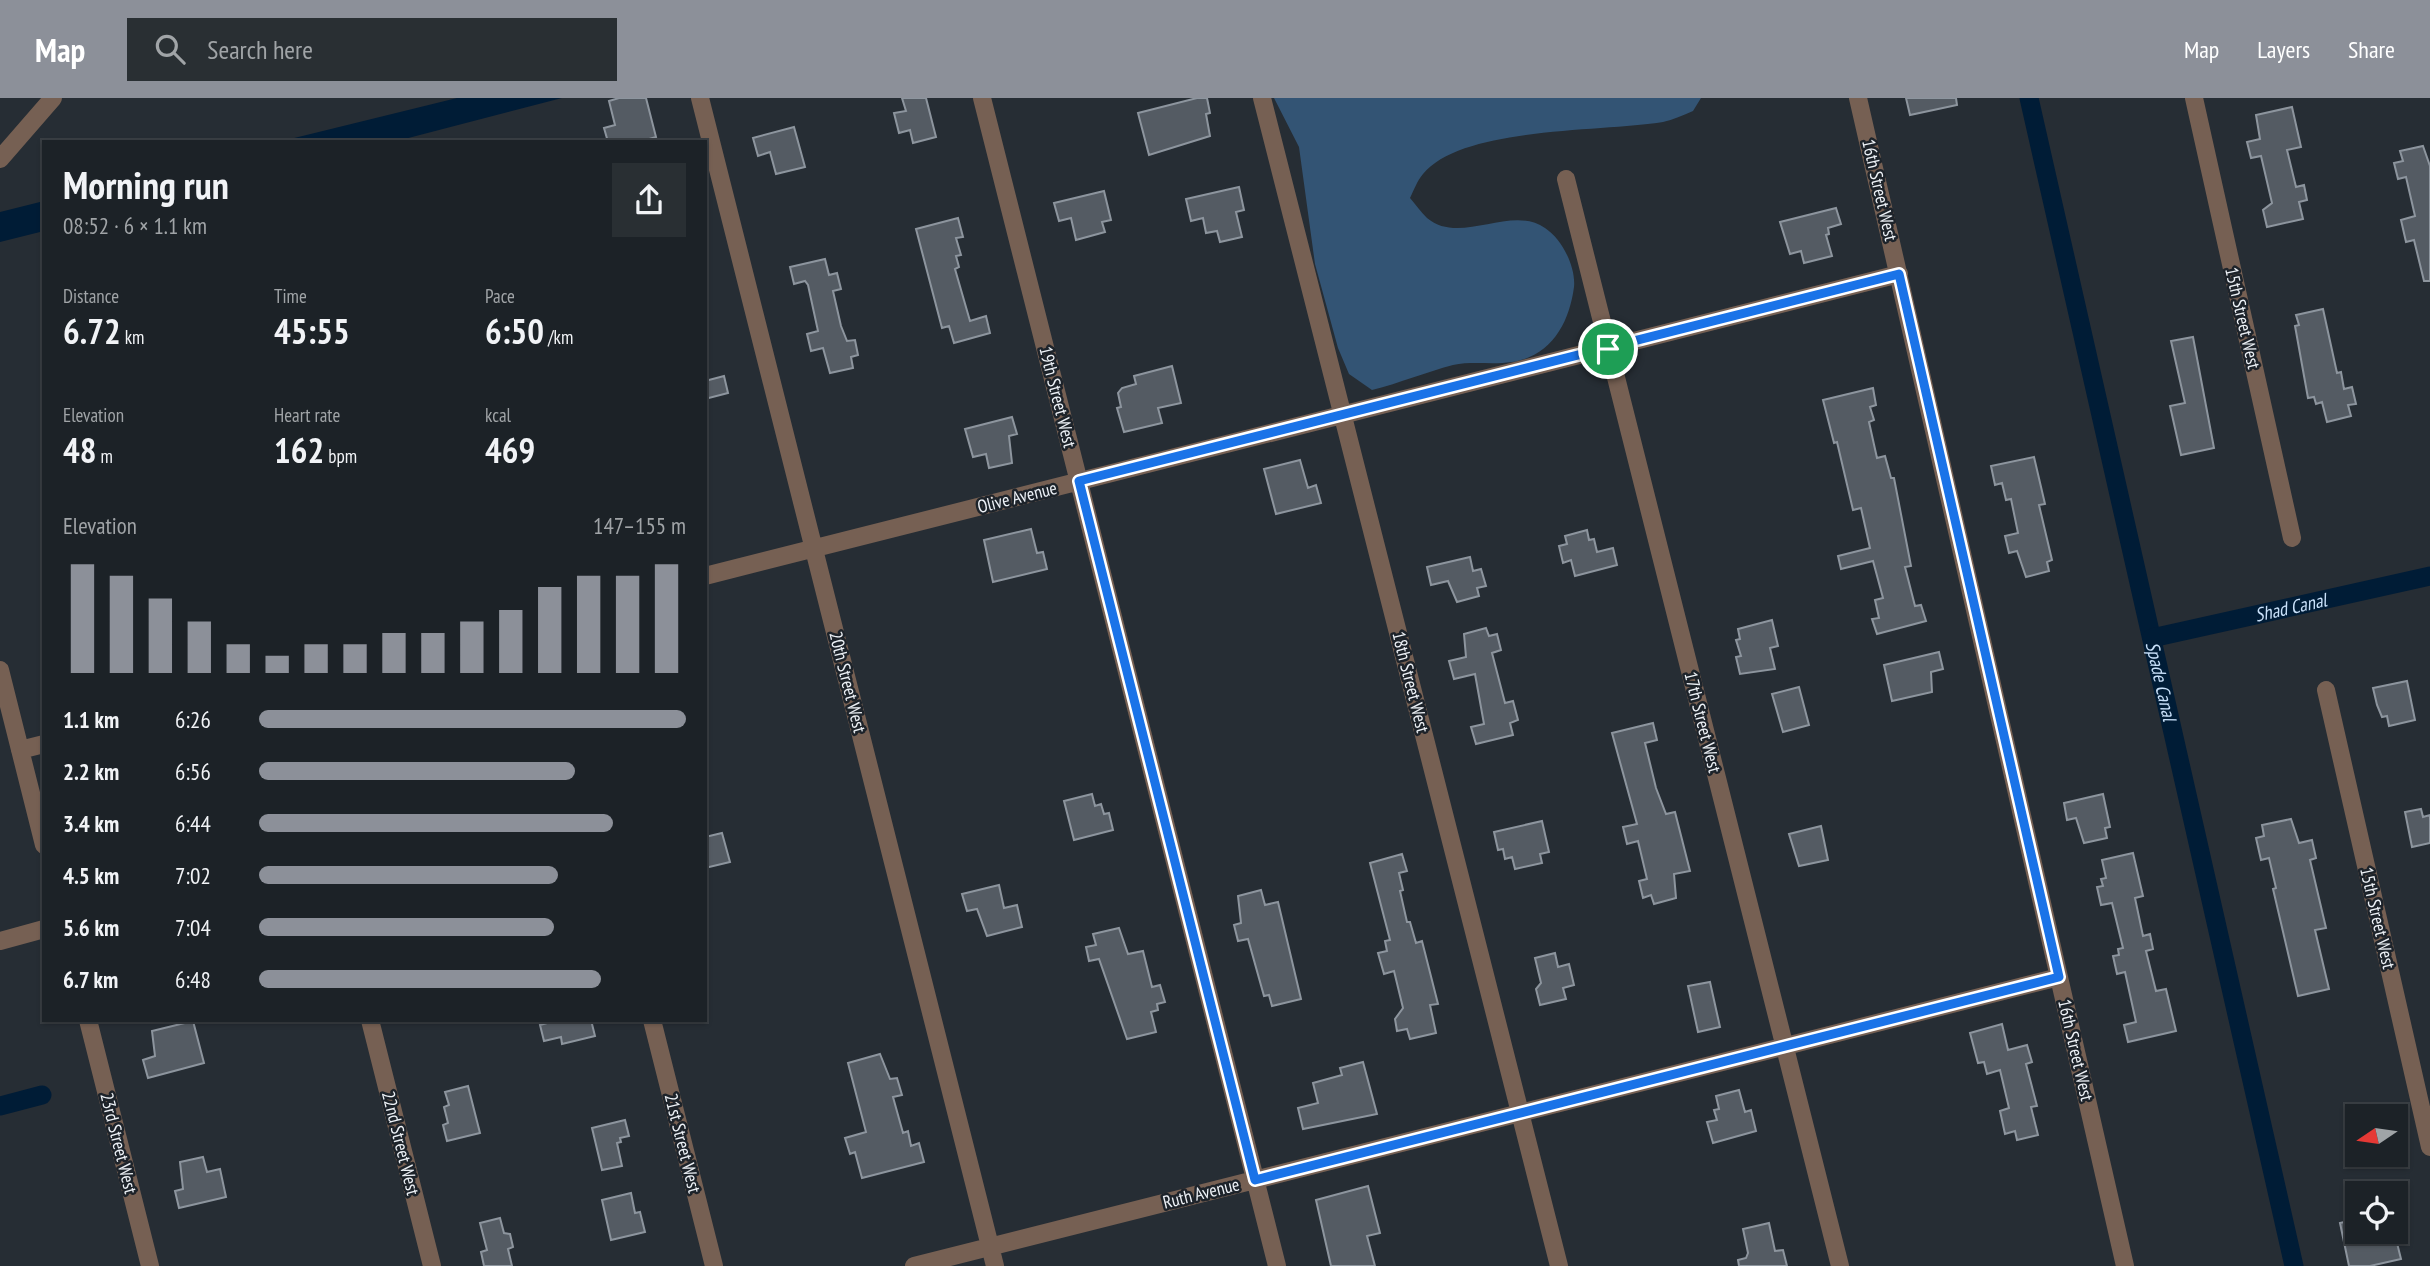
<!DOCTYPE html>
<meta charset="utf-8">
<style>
:root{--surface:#1c2227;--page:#292f33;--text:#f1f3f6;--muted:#a0a4a7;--line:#3a3f44;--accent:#8c9099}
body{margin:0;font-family:"PT Sans Narrow",sans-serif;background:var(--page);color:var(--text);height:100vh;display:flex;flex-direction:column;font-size:26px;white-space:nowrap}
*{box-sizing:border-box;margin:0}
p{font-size:23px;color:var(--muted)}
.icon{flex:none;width:38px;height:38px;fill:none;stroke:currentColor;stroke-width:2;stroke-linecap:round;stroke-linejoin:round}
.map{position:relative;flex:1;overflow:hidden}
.side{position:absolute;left:42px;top:42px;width:665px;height:882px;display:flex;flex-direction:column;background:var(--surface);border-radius:0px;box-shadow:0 2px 5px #0004,0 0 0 2px var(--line)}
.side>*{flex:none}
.needle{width:46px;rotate:257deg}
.controls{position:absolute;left:2345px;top:1006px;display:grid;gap:14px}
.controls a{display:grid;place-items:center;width:63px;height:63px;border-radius:0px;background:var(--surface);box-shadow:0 2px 5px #0004,0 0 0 2px var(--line);font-size:35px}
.pin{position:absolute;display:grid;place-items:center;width:60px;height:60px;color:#fff;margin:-30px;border:4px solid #fff;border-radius:50%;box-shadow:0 2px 7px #0007}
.round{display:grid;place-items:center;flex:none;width:74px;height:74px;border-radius:0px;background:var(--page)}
.head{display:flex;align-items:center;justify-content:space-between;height:119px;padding:0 21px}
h1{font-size:38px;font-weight:800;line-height:52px}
.stats{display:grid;grid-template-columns:repeat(3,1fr);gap:10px;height:119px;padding:7px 21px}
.stats div{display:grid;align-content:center}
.stats b{font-size:35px;font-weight:800}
.stats small{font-size:19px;font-weight:400}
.stats p{font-size:19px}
.chart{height:196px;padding:14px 21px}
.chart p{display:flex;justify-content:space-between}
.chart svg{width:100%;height:126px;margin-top:7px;stroke:var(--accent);stroke-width:6}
ul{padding:0 21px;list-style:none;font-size:23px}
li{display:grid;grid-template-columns:112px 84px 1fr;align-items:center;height:52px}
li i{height:18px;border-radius:9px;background:var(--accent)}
header{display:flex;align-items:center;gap:42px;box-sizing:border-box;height:98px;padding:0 35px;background:var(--accent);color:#fff}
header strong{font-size:33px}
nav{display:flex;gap:38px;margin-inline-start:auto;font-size:24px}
.search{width:490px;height:63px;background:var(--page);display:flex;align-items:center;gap:18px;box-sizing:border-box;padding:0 24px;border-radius:0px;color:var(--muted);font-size:26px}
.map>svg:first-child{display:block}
.green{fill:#335474}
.water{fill:#001c36}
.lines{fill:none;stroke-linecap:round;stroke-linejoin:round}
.canal{stroke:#001c36;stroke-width:19}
.building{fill:#545b63;stroke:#8d959e;stroke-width:2}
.minor{stroke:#766053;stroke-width:18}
.route-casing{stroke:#fff;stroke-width:14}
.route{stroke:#1a73e8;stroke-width:9}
.labels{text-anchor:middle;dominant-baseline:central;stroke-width:5;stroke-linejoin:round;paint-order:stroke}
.street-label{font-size:18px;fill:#eef2f7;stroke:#1d232a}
.water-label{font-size:19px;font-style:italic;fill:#c9e1fa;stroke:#1d232a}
</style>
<header>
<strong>Map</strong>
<div class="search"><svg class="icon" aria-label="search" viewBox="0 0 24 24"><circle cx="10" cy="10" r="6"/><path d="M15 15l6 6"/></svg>Search here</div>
<nav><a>Map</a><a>Layers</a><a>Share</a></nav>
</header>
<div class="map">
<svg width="2430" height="1168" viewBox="0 0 2430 1168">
<rect width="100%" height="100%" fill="#262d34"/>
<!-- green -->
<path class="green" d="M1274 0H1701L1693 13C1683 17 1673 22 1663 24 1604 34 1462 28 1423 76 1417 83 1414 92 1410 100 1415 106 1421 114 1427 120 1460 148 1511 106 1545 130 1562 141 1576 169 1574 189 1569 226 1551 258 1512 264 1493 267 1472 263 1453 267 1426 274 1400 285 1372 292L1349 276 1338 250 1315 166 1299 49Z"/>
<!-- water -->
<path class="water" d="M457 0H562L393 44H278Z
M44 103V133L0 144V114Z"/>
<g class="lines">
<!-- canal -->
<g class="canal">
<path id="s1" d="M2029 0 2294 1168"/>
<path id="s2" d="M2152 540 2430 478"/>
<path d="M0 1008 42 997"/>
</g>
</g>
<!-- building -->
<path class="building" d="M619 0H646L656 39 639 44H608L604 30 615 27 609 3Z
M902 0H926L936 39 913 45 910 32 899 35 894 15 906 13Z
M1197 0H1207L1210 15 1206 16 1210 38 1149 57 1138 15Z
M1906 0H1956L1957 7 1910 17Z
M2292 9 2301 49 2287 52 2296 89 2304 87 2307 102 2299 104 2303 121 2267 129 2263 112 2272 105 2261 58 2251 60 2247 44 2260 41 2256 17Z
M794 29 805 69 776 76 770 54 758 58 753 40Z
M2423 48 2430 68V183H2424L2414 142 2406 144 2401 122 2415 118 2406 79 2398 81 2394 65 2403 63 2400 53Z
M1239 89 1244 112 1236 114 1242 139 1220 144 1217 133 1206 135 1203 120 1191 123 1186 101Z
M1104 93 1111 122 1102 124 1105 134 1076 142 1071 120 1059 123 1054 105Z
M1836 110 1841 126 1828 130 1829 136 1826 137 1832 158 1804 165 1801 153 1790 156 1780 124Z
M958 120 963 139 956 140 961 157 956 158 959 169 955 171 970 223 986 218 990 235 954 245 949 228 942 230 916 131Z
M825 161 829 177 837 175 841 191 833 193 841 228 847 243 855 242 858 257 851 259 853 270 830 275 823 250 811 253 807 236 818 233 808 187 805 183 794 186 790 169Z
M2323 211 2337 275 2341 274 2344 291 2352 289 2356 306 2348 307 2351 318 2327 324 2322 304 2316 306 2314 299 2308 300 2295 228 2299 227 2296 217Z
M2193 239 2214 350 2181 357 2170 308 2185 305 2171 243Z
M1172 268 1181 305 1158 310 1162 325 1124 334 1117 310 1121 309 1118 295 1122 290 1136 286 1134 278Z
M724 278 728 295 705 301V283Z
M1873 290 1876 307 1870 309 1874 322 1869 324 1877 360 1885 358 1891 380H1894L1911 468 1905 469 1915 508 1921 507 1926 523 1877 536 1872 521 1879 520 1875 502 1883 500 1873 463 1841 471 1838 458 1870 450 1861 410 1853 412 1837 344 1834 345 1823 302Z
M1012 319 1017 336 1009 338 1012 365 989 370 986 356 973 359 965 331Z
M2034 359 2045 406 2039 407 2052 462 2047 464 2049 473 2026 479 2017 453 2009 455 2005 438 2018 435 2011 401 2006 402 2002 385 1995 387 1991 368Z
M1300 362 1308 390 1316 387 1321 405 1276 416 1264 371Z
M1031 431 1037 455 1043 454 1047 471 993 484 984 442Z
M1587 432 1589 442 1594 441 1597 454 1613 450 1617 467 1575 478 1571 462 1563 465 1559 448 1567 446 1565 438Z
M1470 459 1473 473 1481 471 1486 488 1477 490 1479 498 1457 504 1448 483 1431 487 1427 469Z
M1772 522 1778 548 1770 550 1775 571 1740 576 1736 559 1741 558 1736 542 1740 541 1738 531Z
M1486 530 1489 538 1497 536 1501 552 1492 555 1505 605 1513 603 1518 622 1510 625 1513 637 1476 646 1471 629 1484 626 1475 576 1454 581 1449 563 1466 559 1464 536Z
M1939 554 1943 571 1931 574 1932 594 1892 603 1884 567Z
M2407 583 2415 622 2389 628 2387 618 2382 619 2377 607 2373 590Z
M1799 589 1809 627 1783 634 1772 596Z
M1653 625 1657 642 1645 645 1656 690 1666 716 1675 714 1690 773 1674 776 1676 800 1654 806 1651 797 1643 800 1639 783 1647 781 1638 743 1627 746 1623 729 1637 726 1612 635Z
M1092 696 1095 708 1101 706 1104 716 1109 715 1113 732 1074 742 1064 703Z
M2103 696 2110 729 2105 730 2107 740 2084 745 2076 720 2067 722 2064 705Z
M2421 711 2423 719 2430 717V745L2412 749 2405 714Z
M2291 721 2299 745 2312 742 2316 760 2310 762 2326 830 2315 832 2329 891 2298 898 2273 791 2276 790 2269 760 2261 762 2256 740 2264 738 2262 727Z
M1542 723 1549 754 1540 756 1542 765 1515 771 1512 759 1505 761 1503 751 1498 752 1494 734Z
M1821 728 1828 762 1799 768 1789 736Z
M722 735 730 764 705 770V739Z
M2133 755 2143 798 2135 800 2143 838 2150 836 2153 851 2146 853 2156 893 2166 891 2176 933 2128 944 2124 927 2136 924 2125 874 2117 876 2113 858 2119 857 2118 851 2123 850 2112 805 2101 807 2097 789 2103 788 2101 781 2106 780 2102 762Z
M1402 756 1407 773 1399 775 1403 792 1400 793 1407 824H1410L1416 845 1422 843 1438 906 1430 907 1436 935 1410 941 1407 931 1397 933 1395 921 1403 910 1394 873 1384 876 1378 855 1387 853 1385 843 1390 842 1370 765Z
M999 787 1004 810 1017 807 1022 829 987 838 977 811 967 813 962 796Z
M1261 792 1265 807 1278 804 1301 901 1272 908 1269 897 1264 898 1248 841 1238 843 1234 827 1241 825 1238 798Z
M1119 830 1128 856 1143 853 1152 889 1160 887 1165 904 1157 906 1158 912 1151 914 1156 934 1127 941 1099 861 1089 863 1086 849 1096 847 1093 836Z
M1555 855 1558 869 1569 866 1574 887 1563 890 1566 901 1540 907 1536 891 1541 885 1535 860Z
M1710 884 1720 929 1698 934 1688 888Z
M558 922H591L595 938 562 946 561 939 544 943 540 927Z
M193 923 204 965 148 980 143 962 155 958 152 933Z
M2002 926 2008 952 2027 947 2032 964 2026 966 2037 1008 2031 1009 2038 1037 2017 1042 2015 1033 2005 1036 2000 1013 2009 1010 2000 972 1987 976 1984 964 1978 965 1970 935Z
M880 956 890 981 897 980 902 997 893 999 903 1035 908 1033 911 1048 919 1045 924 1064 862 1080 855 1054 850 1056 845 1040 866 1034 848 965Z
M1363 964 1377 1016 1303 1031 1298 1010 1318 1005 1313 985 1342 977 1340 970Z
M468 988 480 1035 447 1043 443 1027 448 1025 444 1009 449 1007 445 994Z
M1739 992 1745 1014 1751 1012 1756 1033 1713 1045 1707 1024 1717 1022 1714 1012 1719 1011 1716 998Z
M625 1022 629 1038 620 1040 621 1044 617 1045 622 1068 602 1072 592 1030Z
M203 1059 207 1074 220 1071 226 1099 179 1110 175 1093 183 1091 180 1064Z
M1368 1088 1380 1135 1367 1138 1375 1168H1331L1316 1102Z
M631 1095 635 1115 640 1114 645 1134 611 1142 602 1102Z
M500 1120 504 1135 510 1136 513 1149 508 1151 512 1168H484L481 1154 487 1152 480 1125Z
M2357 1121V1134H2389L2390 1143 2396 1141 2401 1161 2370 1168H2349L2340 1125Z
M1769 1125 1775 1153 1783 1152 1787 1168H1739L1738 1162 1746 1160 1748 1155 1743 1131Z"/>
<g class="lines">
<!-- minor -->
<path class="minor" d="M700 0 995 1168
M982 0 1277 1168
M1262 0 1559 1168
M1858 0 2125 1168
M2194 0 2292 440
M0 61 53 0
M1566 81 1840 1168
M705 478 1899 176
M0 572 44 747
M2326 592 2430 1049
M20 652 44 646
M0 843 44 831
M88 922 150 1168
M370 922 432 1168
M652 922 714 1168
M914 1168 2059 879"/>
</g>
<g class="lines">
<!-- route casing -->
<g class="route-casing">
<path id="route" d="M1899 176 2059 879 1255 1082 1079 383Z"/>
</g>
<!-- route -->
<use href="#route" class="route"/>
</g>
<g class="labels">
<!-- street labels -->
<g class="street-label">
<text transform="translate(1880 92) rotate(77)">16th Street West</text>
<text transform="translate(2243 220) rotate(77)">15th Street West</text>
<text transform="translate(1058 299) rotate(76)">19th Street West</text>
<text transform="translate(1017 399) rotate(-14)">Olive Avenue</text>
<text transform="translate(848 584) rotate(76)">20th Street West</text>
<text transform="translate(1411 584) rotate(76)">18th Street West</text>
<text transform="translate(1703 624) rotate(76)">17th Street West</text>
<text transform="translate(2378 820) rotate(77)">15th Street West</text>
<text transform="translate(2076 952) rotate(77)">16th Street West</text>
<text transform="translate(119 1045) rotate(76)">23rd Street West</text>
<text transform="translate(401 1045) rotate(76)">22nd Street West</text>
<text transform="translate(683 1045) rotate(76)">21st Street West</text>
<text transform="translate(1201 1095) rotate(-14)">Ruth Avenue</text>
</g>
<!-- water labels -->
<g class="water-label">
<text stroke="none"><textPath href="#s2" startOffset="142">Shad Canal</textPath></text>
<text stroke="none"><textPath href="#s1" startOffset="598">Spade Canal</textPath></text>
</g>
</g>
</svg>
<div class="controls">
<a><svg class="needle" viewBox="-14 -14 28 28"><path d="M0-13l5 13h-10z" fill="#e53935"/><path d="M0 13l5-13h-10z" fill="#a0a4a7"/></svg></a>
<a><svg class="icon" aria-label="locate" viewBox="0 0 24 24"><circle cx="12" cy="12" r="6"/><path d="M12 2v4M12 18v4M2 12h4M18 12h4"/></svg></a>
</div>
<div class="pin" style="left:1608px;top:251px;background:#1e9e55"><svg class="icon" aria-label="arrive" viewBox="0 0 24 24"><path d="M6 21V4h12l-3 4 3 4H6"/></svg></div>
<section class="side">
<div class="head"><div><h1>Morning run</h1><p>08:52 · 6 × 1.1 km</p></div><a class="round"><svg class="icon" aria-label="share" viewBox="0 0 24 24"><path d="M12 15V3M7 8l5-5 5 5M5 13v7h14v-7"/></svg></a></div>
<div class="stats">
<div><p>Distance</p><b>6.72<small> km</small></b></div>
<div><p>Time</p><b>45:55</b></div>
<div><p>Pace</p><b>6:50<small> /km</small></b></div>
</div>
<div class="stats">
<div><p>Elevation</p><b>48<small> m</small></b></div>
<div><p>Heart rate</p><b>162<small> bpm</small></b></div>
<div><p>kcal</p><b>469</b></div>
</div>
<div class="chart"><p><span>Elevation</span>147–155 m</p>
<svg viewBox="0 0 160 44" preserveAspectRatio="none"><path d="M5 44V6M15 44V10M25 44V18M35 44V26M45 44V34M55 44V38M65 44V34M75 44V34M85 44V30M95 44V30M105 44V26M115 44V22M125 44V14M135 44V10M145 44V10M155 44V6"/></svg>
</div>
<ul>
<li><b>1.1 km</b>6:26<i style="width:100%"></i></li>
<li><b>2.2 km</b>6:56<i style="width:74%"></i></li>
<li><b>3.4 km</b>6:44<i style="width:83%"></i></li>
<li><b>4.5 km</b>7:02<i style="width:70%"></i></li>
<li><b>5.6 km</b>7:04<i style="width:69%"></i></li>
<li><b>6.7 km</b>6:48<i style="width:80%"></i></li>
</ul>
</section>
</div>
